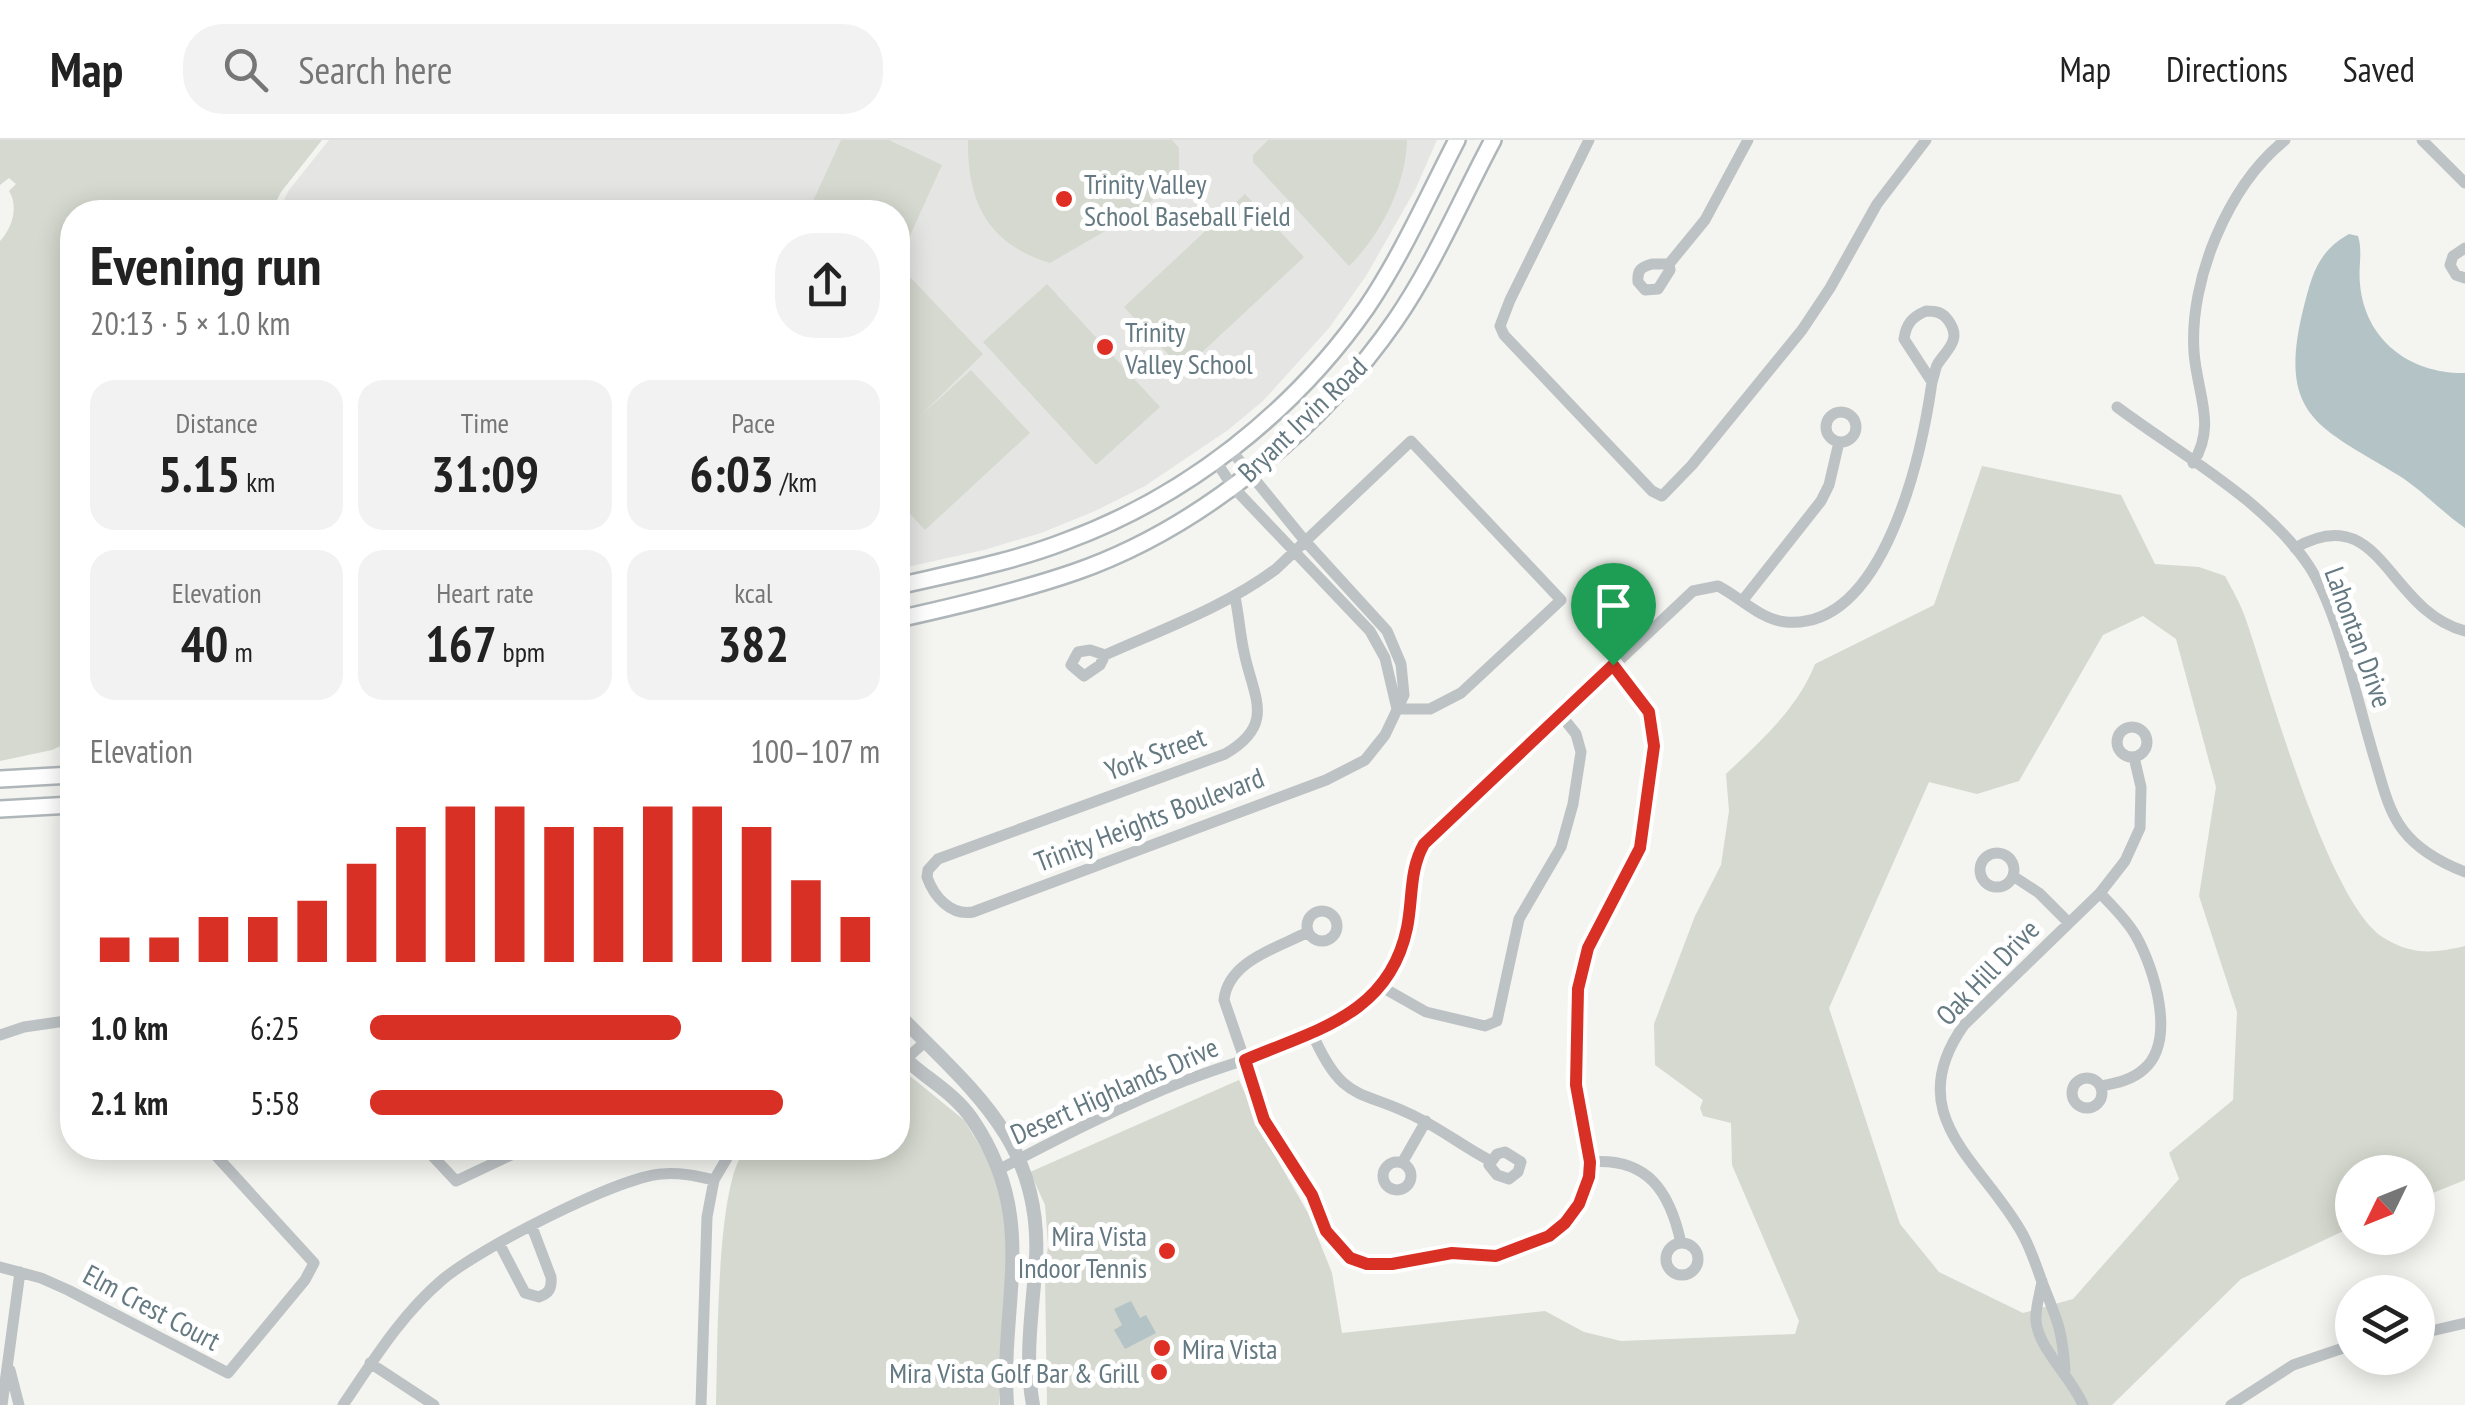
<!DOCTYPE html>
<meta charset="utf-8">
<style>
:root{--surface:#fff;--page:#f2f2f2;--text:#222;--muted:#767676;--line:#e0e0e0;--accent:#d93025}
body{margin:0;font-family:"PT Sans Narrow",sans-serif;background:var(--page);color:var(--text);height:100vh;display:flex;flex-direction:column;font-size:38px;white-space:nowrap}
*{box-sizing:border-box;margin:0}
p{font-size:32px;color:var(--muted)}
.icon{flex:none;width:55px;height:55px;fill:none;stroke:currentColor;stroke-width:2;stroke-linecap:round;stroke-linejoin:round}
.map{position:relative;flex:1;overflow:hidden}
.details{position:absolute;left:60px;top:60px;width:850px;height:960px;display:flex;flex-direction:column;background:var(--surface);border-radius:40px;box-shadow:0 5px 25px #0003}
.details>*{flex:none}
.needle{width:65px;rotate:227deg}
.tools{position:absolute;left:2335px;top:1015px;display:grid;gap:20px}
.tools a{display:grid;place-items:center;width:100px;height:100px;border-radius:50%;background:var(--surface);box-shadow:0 5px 25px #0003;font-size:50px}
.pin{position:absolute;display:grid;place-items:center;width:85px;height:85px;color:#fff;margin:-102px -42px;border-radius:50% 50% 50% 0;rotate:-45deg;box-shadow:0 0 10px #0007}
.pin .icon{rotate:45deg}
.round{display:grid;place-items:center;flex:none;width:105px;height:105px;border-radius:40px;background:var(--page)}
.headline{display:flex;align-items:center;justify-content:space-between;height:170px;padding:0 30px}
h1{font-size:55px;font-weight:700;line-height:75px}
.stats{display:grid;grid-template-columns:repeat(3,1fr);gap:15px;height:170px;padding:10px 30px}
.stats div{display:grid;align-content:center;border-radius:25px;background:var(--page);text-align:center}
.stats b{font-size:50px;font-weight:700}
.stats small{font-size:28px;font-weight:400}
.stats p{font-size:28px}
.chart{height:280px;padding:20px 30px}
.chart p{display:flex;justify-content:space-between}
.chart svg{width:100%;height:180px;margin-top:10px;stroke:var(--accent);stroke-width:6}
ul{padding:0 30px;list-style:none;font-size:32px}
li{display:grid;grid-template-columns:160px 120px 1fr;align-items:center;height:75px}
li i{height:25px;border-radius:12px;background:var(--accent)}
header{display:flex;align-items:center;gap:60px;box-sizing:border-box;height:140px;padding:0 50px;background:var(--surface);border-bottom:2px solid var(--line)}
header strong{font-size:48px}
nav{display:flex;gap:55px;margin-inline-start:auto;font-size:35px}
.search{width:700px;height:90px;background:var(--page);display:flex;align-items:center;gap:25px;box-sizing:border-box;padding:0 35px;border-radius:40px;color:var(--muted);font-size:38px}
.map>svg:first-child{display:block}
.built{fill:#e5e5e4}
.green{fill:#d5d9cf;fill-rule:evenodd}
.water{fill:#b4c3c5}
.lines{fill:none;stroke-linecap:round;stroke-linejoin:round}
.secondary-casing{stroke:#afb6b9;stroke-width:20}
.minor{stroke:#bdc2c4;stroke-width:11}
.tertiary{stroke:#bdc2c4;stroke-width:14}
.secondary{stroke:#fff;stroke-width:15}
.route-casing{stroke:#fff;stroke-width:20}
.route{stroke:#d93025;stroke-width:12}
.poi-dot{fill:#df2f25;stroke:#fff;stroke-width:4}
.labels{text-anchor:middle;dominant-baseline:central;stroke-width:10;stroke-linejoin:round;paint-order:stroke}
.poi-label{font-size:28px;fill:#647981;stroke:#fff;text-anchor:start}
.street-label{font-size:28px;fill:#647981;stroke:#fff}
</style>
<header>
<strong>Map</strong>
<div class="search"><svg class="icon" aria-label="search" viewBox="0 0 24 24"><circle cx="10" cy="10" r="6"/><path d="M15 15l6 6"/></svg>Search here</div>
<nav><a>Map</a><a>Directions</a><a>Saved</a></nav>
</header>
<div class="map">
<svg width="2465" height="1265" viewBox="0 0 2465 1265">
<rect width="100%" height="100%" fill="#f4f4f0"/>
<!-- built -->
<path class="built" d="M329 0H1437L1415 50 1366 136 1329 188 1263 261 1228 290 1145 346 1095 371 1041 393 984 410 898 429V72H278L289 50Z"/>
<!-- green -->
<path class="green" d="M0 0H322L281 52 271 72H72V601L52 610 0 621V101C12 88 19 67 9 51L16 44 9 38 0 45Z
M841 0H889L942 25 898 122V72H808Z
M968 0H1172L1179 8V34L1143 69 1050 123C988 104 967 62 968 0Z
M1268 0H1407C1406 45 1381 95 1349 126L1253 22V15Z
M1245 54 1304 117 1183 230 1124 167Z
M898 137 911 138 983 214 917 279 971 230 1030 293 925 390 898 361Z
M1047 144 1160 267 1096 325 983 202Z
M1982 326 2121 355 2155 424 2199 427 2225 436C2232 449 2240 463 2245 477 2269 545 2328 764 2384 798 2414 816 2434 813 2465 806V1040L2418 1059V1032H2352V1087L2241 1139 2112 1265H1047L1045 1133 1048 1105 1045 1065 1030 1032 1239 940 1269 1005 1308 1073 1332 1133 1342 1193 1545 1171 1584 1192 1621 1201 1795 1194 1799 1181 1732 1025 1731 983 1703 976 1700 968 1703 960 1655 925 1654 884 1695 776 1721 725 1729 671 1726 634C1760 601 1797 570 1815 524L1934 465ZM2143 476 2176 499 2216 647 2199 756 2237 872 2233 960 2169 1013 2179 1039 2073 1159 2023 1173 1939 1132 1900 1084 1829 868 1929 642 1977 654 2019 641 2103 495Z
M905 932 964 980 994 1029 1008 1092 999 1265H716C718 1218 715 1031 748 1008H898V939Z"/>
<!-- water -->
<path class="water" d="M2349 94 2358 96C2363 112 2358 127 2360 144 2365 201 2411 234 2465 233V388C2442 372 2422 350 2398 335 2320 287 2277 277 2303 170 2312 135 2317 112 2349 94Z
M1131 1161 1140 1178 1146 1175 1156 1193 1125 1209 1114 1190 1122 1185 1114 1169Z"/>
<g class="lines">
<!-- secondary casing -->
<g class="secondary-casing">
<path id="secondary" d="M898 446C954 433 1012 422 1066 401 1186 357 1294 272 1367 167 1402 115 1428 56 1457 0
M898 479C957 466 1017 452 1075 432 1199 389 1320 289 1395 181 1433 126 1461 60 1493 0
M0 639 72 635
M0 669 72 665"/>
</g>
<!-- minor -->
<path class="minor" d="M1589 0 1510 160 1500 186 1504 195 1652 351 1662 356 1692 325 1802 190 1830 148 1877 64 1926 0
M2422 0 2465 43
M2465 108 2453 116 2450 125 2456 135 2465 138
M1652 124H1669L1670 130 1658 149 1645 150 1638 142C1637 130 1641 127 1652 124Z
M1669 124 1705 80 1748 0
M1926 171C1936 171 1942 172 1948 180 1963 200 1946 210 1937 225 1935 230 1934 236 1932 242L1904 199C1906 184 1912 177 1926 171Z
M2117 267C2180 314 2265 360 2309 426 2339 472 2358 565 2375 620 2382 643 2388 671 2403 690 2418 710 2442 723 2465 732
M1826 287a15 15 0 1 1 30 0a15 15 0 1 1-30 0Z
M1230 309 1305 401 1387 491 1401 524 1404 555 1385 595 1365 620 1326 640 973 772C951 776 934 757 927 737L928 730 938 719 1225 614C1277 584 1253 557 1244 512 1240 494 1239 476 1235 457
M1215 320 1233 347 1370 491 1385 518 1397 569
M2193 323C2217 285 2197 254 2194 212 2189 140 2228 46 2285 0
M2295 408C2382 358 2386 470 2465 491
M1743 460 1821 361 1829 345 1839 302
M1090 510 1105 515 1100 525 1084 536 1071 525 1078 512Z
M1105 515C1163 489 1225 467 1276 429L1411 301 1561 460 1461 553 1430 569H1397
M2117 602a15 15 0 1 1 30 0a15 15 0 1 1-30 0Z
M1980 730a17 17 0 1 1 34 0a17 17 0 1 1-34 0Z
M2013 736 2039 753 2069 783
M2100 753C2113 767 2127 780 2136 796 2154 828 2177 900 2144 929 2132 940 2117 943 2101 946
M1307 786a15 15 0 1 1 30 0a15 15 0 1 1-30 0Z
M1308 792C1277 808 1228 821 1224 860L1265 979 1312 1055 1326 1091 1349 1119 1367 1125 1392 1124 1452 1113 1496 1115 1549 1096 1565 1083 1579 1064 1589 1037 1577 945 1578 849 1588 808 1640 708 1654 605 1649 572 1613 525
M1380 846 1426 872 1485 886 1497 881 1519 779 1561 707 1573 664 1581 612 1576 594 1560 574
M1312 893C1345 968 1362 947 1422 980 1445 992 1466 1008 1489 1020
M0 895 24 887 72 880
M898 926 925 902
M2072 953a15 15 0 1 1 30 0a15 15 0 1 1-30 0Z
M425 1008 456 1041 526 1008
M1505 1012 1521 1022 1518 1032 1509 1039 1497 1035 1489 1025 1497 1014Z
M1590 1022C1648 1017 1670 1052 1681 1103
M1383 1036a14 14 0 1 1 28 0a14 14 0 1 1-28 0Z
M1402 1023 1426 981
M1000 1029C1061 997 1123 965 1187 940 1247 916 1344 897 1382 842 1397 820 1407 797 1410 771 1413 747 1411 726 1424 704L1693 451 1718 446C1740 457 1761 480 1786 482 1885 490 1922 312 1932 242
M1666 1119a16 16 0 1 1 32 0a16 16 0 1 1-32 0Z
M500 1105 525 1153 539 1157C549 1153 552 1149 551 1137L532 1087
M0 1127 41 1138 68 1150 228 1233 305 1140 314 1123 209 1008
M2042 1141C2040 1154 2035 1169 2036 1181 2038 1208 2072 1238 2083 1265
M2418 1194 2465 1183
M370 1223 434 1265
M10 1230 19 1265
M2065 1230C2062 1188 2057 1180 2042 1142 2036 1125 2031 1109 2022 1093 1983 1022 1899 976 1964 885L2100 753 2125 721 2140 688 2141 647 2134 617
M2 1265 20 1132
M343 1265C373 1221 401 1175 442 1140 478 1109 616 1038 661 1034 679 1032 697 1036 714 1040
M701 1265 707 1077 714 1040 733 1008
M2231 1265 2293 1225 2352 1205"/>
<!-- tertiary -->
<path class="tertiary" d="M898 874C971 949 1042 1002 1036 1119 1033 1167 1024 1217 1033 1265
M898 912C921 936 953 951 972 979 1040 1079 1000 1157 1007 1265"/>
<!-- secondary -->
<use href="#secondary" class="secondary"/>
</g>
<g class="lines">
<!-- route casing -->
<g class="route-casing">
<path id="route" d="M1613 525 1649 572 1654 606 1640 708 1588 808 1578 849 1576 945 1590 1022 1589 1037 1579 1064 1565 1083 1549 1096 1496 1116 1452 1113 1392 1124H1367L1350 1118 1326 1091 1312 1055 1264 980 1245 920C1315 890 1389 875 1407 788 1413 759 1409 730 1424 704Z"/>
</g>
<!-- route -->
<use href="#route" class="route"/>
</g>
<!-- markers -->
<g class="poi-dot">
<circle cx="1064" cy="59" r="10"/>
<circle cx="1105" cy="207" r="10"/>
<circle cx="1167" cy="1111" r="10"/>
<circle cx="1162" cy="1208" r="10"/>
<circle cx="1159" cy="1232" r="10"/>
</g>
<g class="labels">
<!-- poi labels -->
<g class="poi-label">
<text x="1084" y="43">Trinity Valley<tspan x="1084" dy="32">School Baseball Field</tspan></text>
<text x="1125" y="191">Trinity<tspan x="1125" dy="32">Valley School</tspan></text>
<text x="1147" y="1095" text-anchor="end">Mira Vista<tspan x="1147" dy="32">Indoor Tennis</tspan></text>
<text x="1182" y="1208">Mira Vista</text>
<text x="1139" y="1232" text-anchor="end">Mira Vista Golf Bar &amp; Grill</text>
</g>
<!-- street labels -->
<g class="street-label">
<text transform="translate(1302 279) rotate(-44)">Bryant Irvin Road</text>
<text transform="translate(2359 497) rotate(70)">Lahontan Drive</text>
<text transform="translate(1155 613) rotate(-20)">York Street</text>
<text transform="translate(1149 679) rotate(-21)">Trinity Heights Boulevard</text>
<text transform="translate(1987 832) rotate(-46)">Oak Hill Drive</text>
<text transform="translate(1114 950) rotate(-24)">Desert Highlands Drive</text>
<text transform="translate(152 1167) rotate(28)">Elm Crest Court</text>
</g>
</g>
</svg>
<div class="tools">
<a><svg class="needle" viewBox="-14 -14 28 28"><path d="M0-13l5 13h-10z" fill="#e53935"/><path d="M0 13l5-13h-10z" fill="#767676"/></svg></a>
<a><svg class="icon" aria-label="layers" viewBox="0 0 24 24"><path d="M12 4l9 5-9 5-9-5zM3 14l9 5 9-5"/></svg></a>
</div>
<div class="pin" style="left:1613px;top:525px;background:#1e9e55"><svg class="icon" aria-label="arrive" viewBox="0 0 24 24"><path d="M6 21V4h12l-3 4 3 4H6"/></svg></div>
<section class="details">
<div class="headline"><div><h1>Evening run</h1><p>20:13 · 5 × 1.0 km</p></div><a class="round"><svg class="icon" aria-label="share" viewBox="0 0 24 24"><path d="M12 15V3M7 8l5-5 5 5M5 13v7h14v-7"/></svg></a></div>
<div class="stats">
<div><p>Distance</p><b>5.15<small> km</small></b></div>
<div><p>Time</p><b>31:09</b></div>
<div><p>Pace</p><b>6:03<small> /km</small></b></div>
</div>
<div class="stats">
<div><p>Elevation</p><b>40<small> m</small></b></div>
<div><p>Heart rate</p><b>167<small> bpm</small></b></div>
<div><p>kcal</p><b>382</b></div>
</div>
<div class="chart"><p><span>Elevation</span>100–107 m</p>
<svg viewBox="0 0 160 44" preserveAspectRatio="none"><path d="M5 44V38M15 44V38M25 44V33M35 44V33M45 44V29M55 44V20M65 44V11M75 44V6M85 44V6M95 44V11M105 44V11M115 44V6M125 44V6M135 44V11M145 44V24M155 44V33"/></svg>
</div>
<ul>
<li><b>1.0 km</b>6:25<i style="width:61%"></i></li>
<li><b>2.1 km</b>5:58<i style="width:81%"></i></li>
</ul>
</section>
</div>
